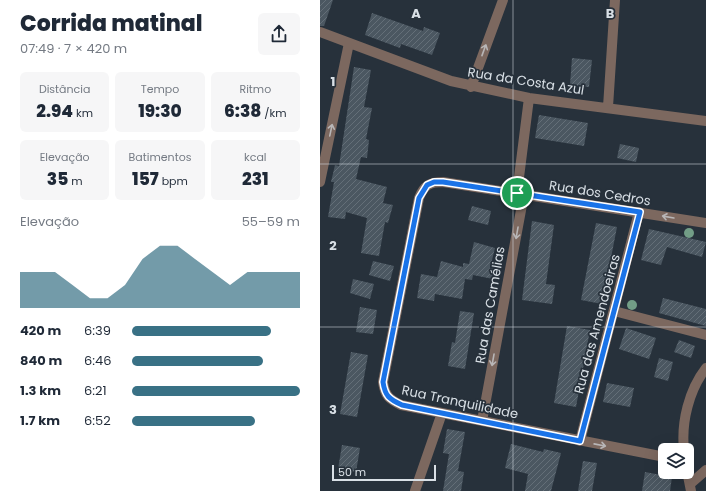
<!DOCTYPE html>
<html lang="pt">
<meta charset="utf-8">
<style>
:root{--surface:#fff;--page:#f6f6f7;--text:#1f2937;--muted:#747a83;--accent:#397185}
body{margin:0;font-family:Poppins,sans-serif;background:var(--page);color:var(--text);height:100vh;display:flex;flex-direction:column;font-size:15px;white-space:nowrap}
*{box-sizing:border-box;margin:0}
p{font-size:13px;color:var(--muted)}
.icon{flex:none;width:22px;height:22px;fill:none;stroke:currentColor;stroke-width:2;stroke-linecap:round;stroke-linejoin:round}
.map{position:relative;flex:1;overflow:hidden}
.details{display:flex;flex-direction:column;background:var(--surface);width:320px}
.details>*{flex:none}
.buttons{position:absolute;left:338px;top:443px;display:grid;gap:8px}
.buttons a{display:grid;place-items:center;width:36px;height:36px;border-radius:6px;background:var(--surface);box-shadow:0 4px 16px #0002;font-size:20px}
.scale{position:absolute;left:12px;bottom:10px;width:104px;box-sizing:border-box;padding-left:4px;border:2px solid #d9e0e6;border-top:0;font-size:11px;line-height:14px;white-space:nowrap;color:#d9e0e6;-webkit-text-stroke:3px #27313b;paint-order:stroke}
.pin{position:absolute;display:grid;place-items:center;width:34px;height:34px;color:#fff;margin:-17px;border:2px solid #fff;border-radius:50%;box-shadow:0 1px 4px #0007}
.round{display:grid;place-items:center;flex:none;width:42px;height:42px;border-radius:6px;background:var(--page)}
.headline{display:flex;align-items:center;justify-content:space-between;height:68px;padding:0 20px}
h1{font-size:22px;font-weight:800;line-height:30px}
.metrics{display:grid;grid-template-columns:repeat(3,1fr);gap:6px;height:68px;padding:4px 20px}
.metrics div{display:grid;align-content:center;border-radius:6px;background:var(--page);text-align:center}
.metrics b{font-size:17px;font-weight:800}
.metrics small{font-size:11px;font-weight:400}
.metrics p{font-size:11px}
.chart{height:112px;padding:8px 20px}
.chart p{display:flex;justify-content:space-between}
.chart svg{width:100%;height:72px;margin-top:4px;fill:var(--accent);opacity:.7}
ul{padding:0 20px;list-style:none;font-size:13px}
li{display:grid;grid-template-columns:64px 48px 1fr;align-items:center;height:30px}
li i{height:10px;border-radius:5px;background:var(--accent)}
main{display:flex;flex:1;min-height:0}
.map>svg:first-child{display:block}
.building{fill:url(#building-hatch)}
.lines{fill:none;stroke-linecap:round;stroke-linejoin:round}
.minor{stroke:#7c685f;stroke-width:10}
.tree{fill:#729d86}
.oneway{stroke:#b8b6b7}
.route-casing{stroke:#fff;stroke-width:8}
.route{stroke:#1a73e8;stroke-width:5}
.grid{fill:none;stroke:#d9e0e6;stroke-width:1;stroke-opacity:0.55}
.labels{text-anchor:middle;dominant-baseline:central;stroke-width:3.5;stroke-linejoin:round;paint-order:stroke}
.street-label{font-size:13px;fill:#d9e0e6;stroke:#27313b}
.grid-label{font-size:13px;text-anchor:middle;font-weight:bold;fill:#d9e0e6;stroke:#27313b;stroke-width:3.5;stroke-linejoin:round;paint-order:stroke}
</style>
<main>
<section class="details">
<div class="headline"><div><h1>Corrida matinal</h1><p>07:49 · 7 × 420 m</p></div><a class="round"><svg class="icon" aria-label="share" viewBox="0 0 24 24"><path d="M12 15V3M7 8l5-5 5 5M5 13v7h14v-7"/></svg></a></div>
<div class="metrics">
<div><p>Distância</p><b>2.94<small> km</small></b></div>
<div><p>Tempo</p><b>19:30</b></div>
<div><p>Ritmo</p><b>6:38<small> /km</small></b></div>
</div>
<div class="metrics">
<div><p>Elevação</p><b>35<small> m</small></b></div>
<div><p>Batimentos</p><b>157<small> bpm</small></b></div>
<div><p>kcal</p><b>231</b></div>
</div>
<div class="chart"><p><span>Elevação</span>55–59 m</p>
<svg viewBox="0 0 160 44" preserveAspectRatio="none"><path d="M0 44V22L10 22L20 22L30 30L40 38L50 38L60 30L70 14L80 6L90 6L100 14L110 22L120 30L130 22L140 22L150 22L160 22V44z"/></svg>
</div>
<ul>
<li><b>420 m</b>6:39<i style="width:83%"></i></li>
<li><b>840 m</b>6:46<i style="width:78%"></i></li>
<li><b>1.3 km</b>6:21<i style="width:100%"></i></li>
<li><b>1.7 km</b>6:52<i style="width:73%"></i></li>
</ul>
</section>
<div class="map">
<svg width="386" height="491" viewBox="0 0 386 491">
<defs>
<pattern id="building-hatch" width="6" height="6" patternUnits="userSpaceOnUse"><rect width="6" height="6" fill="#4b5761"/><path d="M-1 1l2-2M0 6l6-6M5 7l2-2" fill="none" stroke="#646f78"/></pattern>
</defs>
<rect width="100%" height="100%" fill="#27313b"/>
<!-- building -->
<path class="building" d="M0 0H13L4 26H0Z
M52 13 103 31 104 27 120 33 112 55 81 44 80 48 45 35Z
M252 58 272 60 269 87 250 85Z
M34 67 51 70 44 107 52 108 46 139 49 140 47 158 41 157 36 179 67 187 63 203 73 205 68 223 65 222 59 256 41 253 47 218 26 212 25 219 8 217 14 182H11L15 165 19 166Z
M219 115 268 123 264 146 215 138Z
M300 144 319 148 316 162 297 158Z
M152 206 171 211 168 225 148 220Z
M212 221 234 225 226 284 235 285 232 304 202 300Z
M276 223 297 227 282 304 261 300Z
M329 229 386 242 382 257 347 247 341 265 321 260Z
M154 242 175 248 170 268 175 269 173 279 153 275 152 280 145 279 142 299 115 294 114 301 97 298 101 274 117 277 121 261 143 267V263L149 264Z
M53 261 74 266 70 281 49 275Z
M33 279 54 284 50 299 30 293Z
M343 298 386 309V326L339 313Z
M40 307 57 310 53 334 36 332Z
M140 311 154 313 145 369 128 366 132 342 135 343Z
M247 326 270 330 256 407 234 403Z
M306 328 336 338 329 359 299 349Z
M359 340 375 346 371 358 354 352Z
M31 352 48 355 37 417 20 414Z
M339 358 353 362 348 381 334 377Z
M287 383 314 388 310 407 283 402Z
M127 429 145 432 138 471 144 472 141 491H123L129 454 123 453Z
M191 444 223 452 224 449 241 453 231 491H205L208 474 185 468Z
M22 445 40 448 36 472 18 469Z
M263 461 277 463 272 491H258Z
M325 472 352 477 350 491H322Z"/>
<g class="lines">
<!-- minor -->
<path class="minor" d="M0 32 131 81 209 98 386 121
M151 87 183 0
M288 107 295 0
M0 182 29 43
M197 193 209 98
M294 311 386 335
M162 421 204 194
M260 441 319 212
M364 450C361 422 369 390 386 368
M345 457 81 405C69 399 65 396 63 382L99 198C104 185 110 182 123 182L386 223
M367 471 371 491
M370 484 386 470
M95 491 122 413"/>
</g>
<!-- trees -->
<g class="tree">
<circle cx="369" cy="233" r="5"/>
<circle cx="312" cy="305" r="5"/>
</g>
<!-- one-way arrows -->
<defs><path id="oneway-shaft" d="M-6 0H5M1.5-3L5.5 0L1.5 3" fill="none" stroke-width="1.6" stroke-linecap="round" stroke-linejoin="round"/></defs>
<g class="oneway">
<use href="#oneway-shaft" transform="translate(164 50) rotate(-70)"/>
<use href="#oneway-shaft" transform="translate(11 130) rotate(-78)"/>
<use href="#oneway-shaft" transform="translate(348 217) rotate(-170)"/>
<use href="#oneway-shaft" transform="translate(197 233) rotate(100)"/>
<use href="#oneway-shaft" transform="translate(173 360) rotate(100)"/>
<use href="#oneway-shaft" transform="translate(280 445) rotate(11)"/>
</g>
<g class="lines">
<!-- route casing -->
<g class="route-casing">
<path id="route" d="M114 182H123L320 212 260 441 82 405C69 399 65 396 63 382L99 198 107 185Z"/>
</g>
<!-- route -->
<use href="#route" class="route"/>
</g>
<!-- grid -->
<path class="grid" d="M193 0V491M0 164H386M0 327H386"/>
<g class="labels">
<!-- street labels -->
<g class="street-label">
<text transform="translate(206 81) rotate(9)">Rua da Costa Azul</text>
<text transform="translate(280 193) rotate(9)">Rua dos Cedros</text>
<text transform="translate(170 305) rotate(-80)">Rua das Camélias</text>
<text transform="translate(277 324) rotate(-75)">Rua das Amendoeiras</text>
<text transform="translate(140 402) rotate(12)">Rua Tranquilidade</text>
</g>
</g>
<g class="grid-label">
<text x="96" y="18">A</text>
<text x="290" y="18">B</text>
<text x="13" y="86">1</text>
<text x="13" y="250">2</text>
<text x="13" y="414">3</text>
</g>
</svg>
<div class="buttons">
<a><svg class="icon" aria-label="layers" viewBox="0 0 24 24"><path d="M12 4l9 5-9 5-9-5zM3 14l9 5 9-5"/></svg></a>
</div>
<div class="scale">50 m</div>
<div class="pin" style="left:197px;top:193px;background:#1e9e55"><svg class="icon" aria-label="arrive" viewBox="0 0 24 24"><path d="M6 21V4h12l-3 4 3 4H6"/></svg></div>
</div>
</main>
